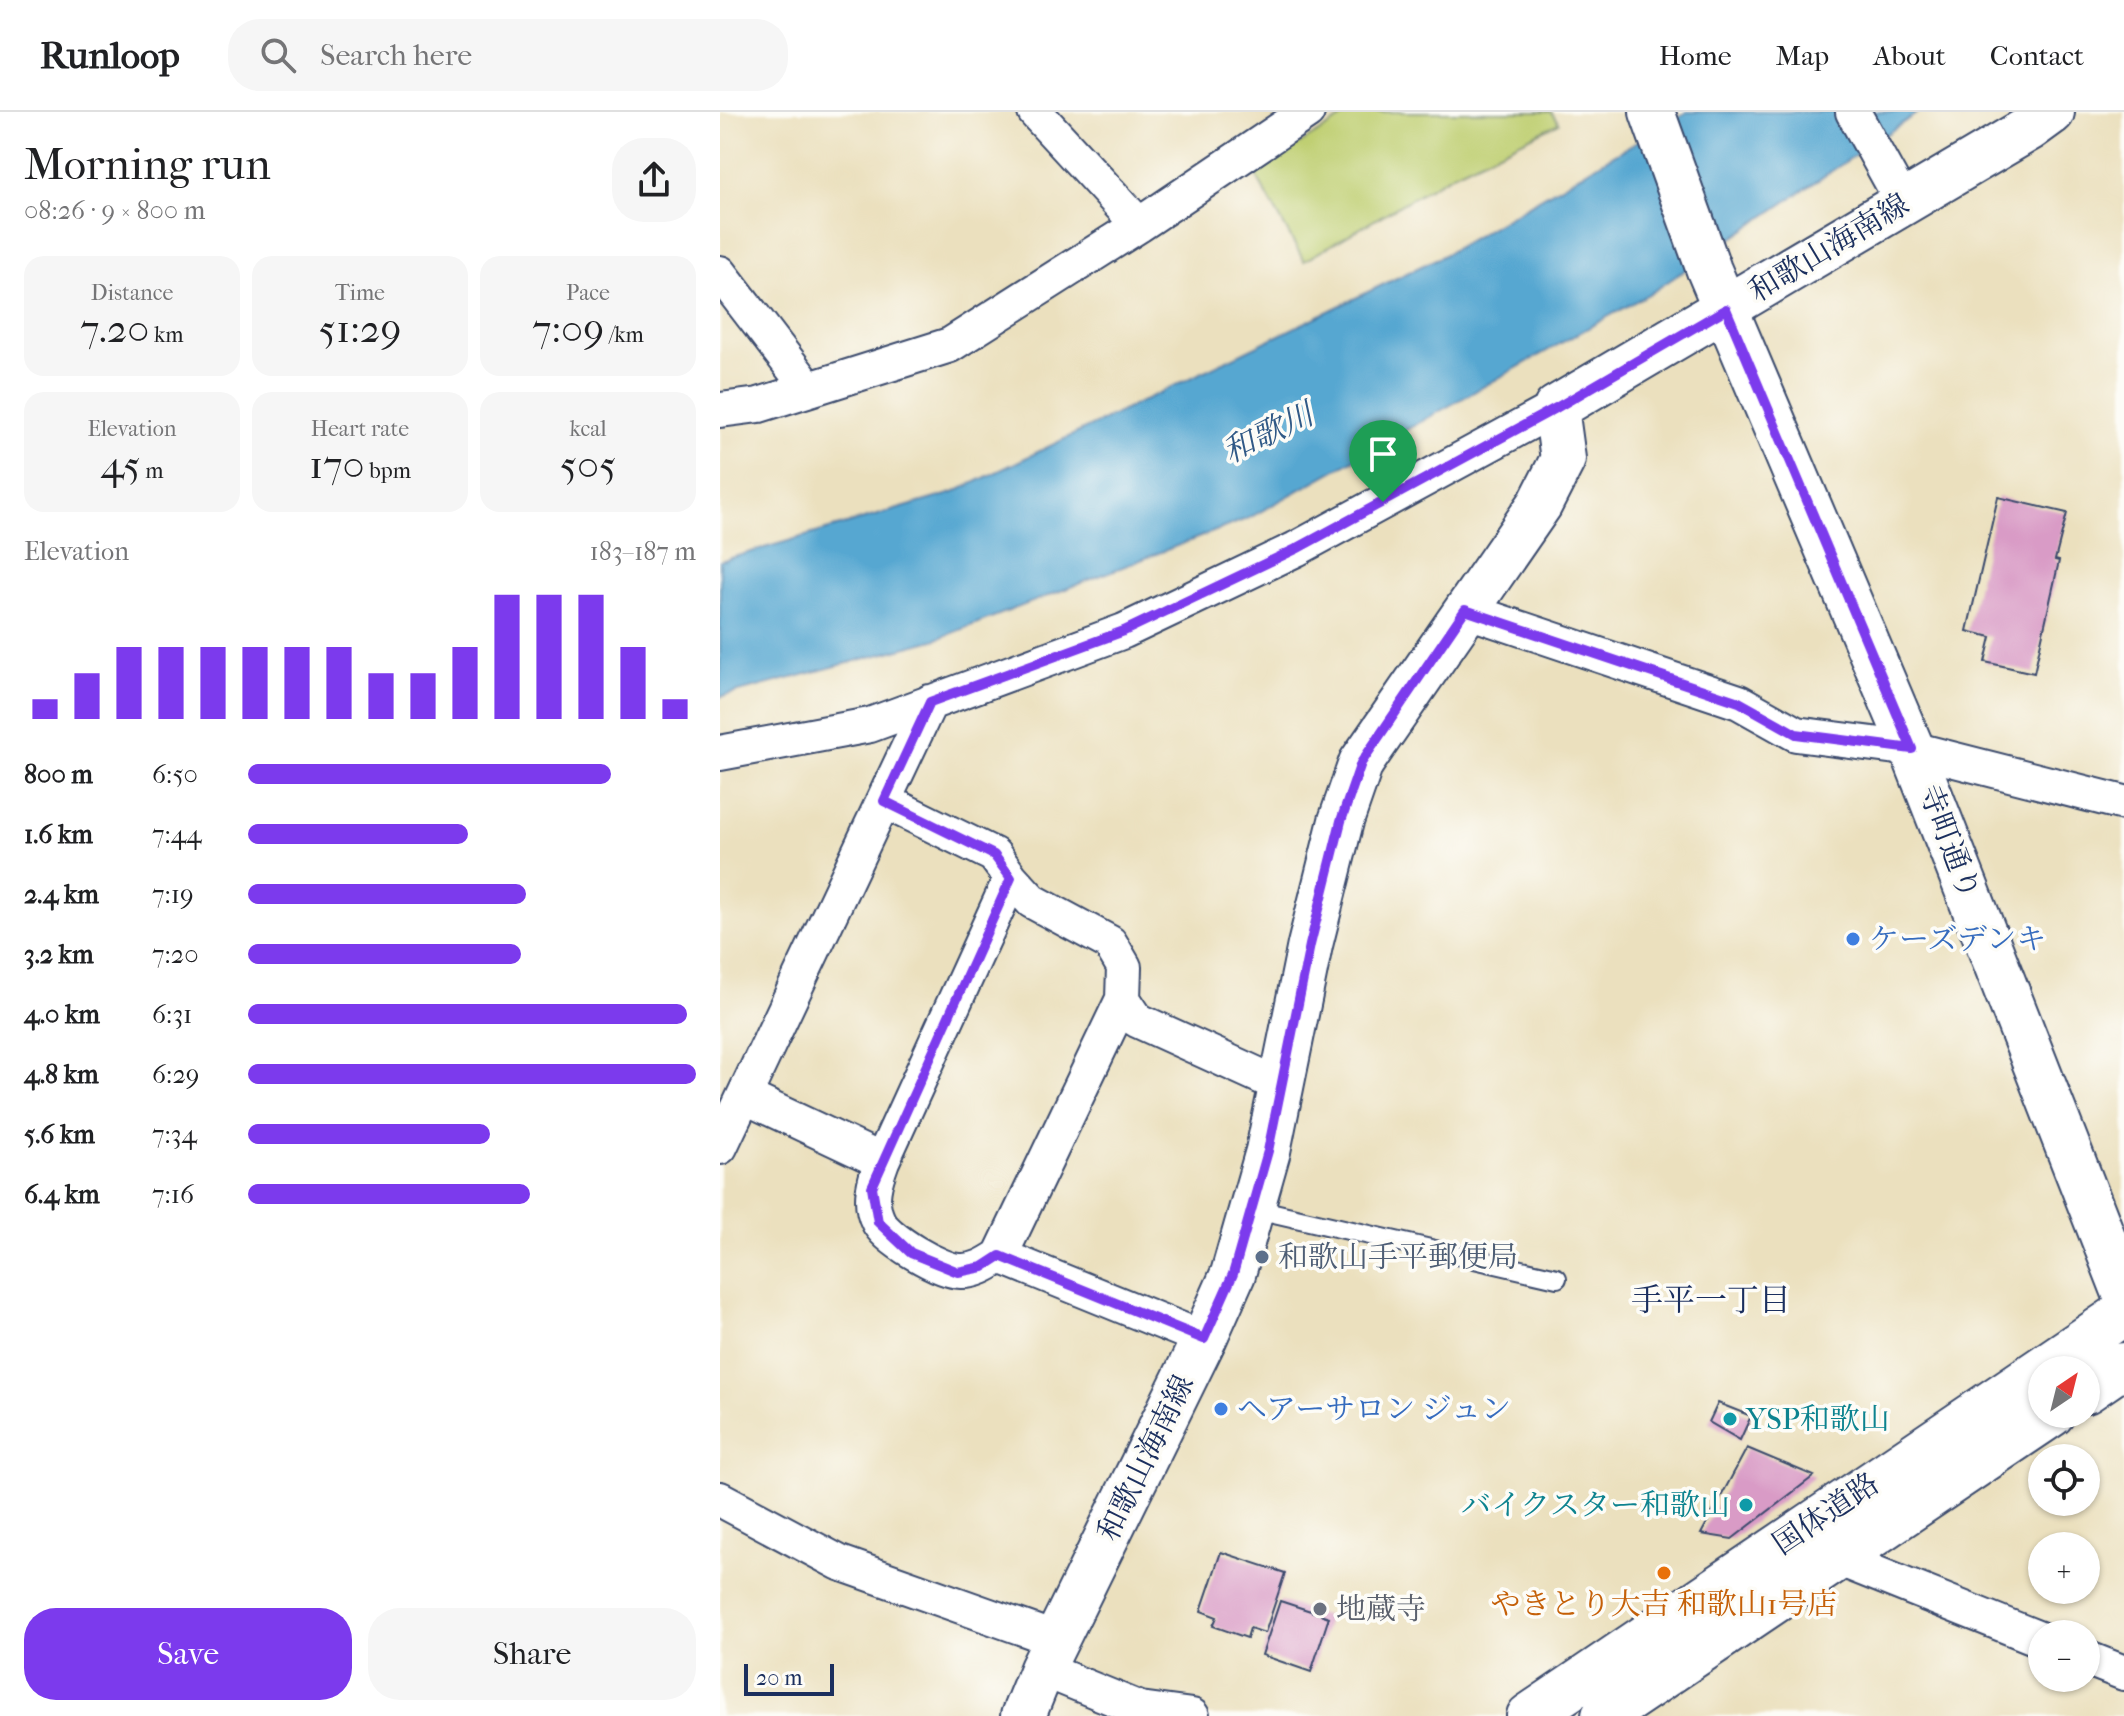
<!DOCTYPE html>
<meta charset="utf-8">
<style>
:root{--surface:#fff;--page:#f6f6f6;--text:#202124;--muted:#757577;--line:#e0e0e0;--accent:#7c3aed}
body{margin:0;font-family:"IM FELL French Canon","Noto Serif JP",serif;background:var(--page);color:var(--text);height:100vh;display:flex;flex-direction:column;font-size:30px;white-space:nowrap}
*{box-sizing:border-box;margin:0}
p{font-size:26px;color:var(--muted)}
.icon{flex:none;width:44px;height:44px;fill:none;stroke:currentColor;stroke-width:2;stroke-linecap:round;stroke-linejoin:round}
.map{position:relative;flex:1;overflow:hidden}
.sheet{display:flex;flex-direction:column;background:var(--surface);width:720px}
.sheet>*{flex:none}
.needle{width:52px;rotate:35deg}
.fabs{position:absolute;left:1308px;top:1244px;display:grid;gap:16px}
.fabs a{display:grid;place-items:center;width:72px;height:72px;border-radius:50%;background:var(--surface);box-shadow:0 2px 6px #0004;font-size:40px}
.scale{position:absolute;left:24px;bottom:20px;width:90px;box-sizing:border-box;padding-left:8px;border:4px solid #1b2f5e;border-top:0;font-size:22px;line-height:28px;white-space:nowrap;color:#1b2f5e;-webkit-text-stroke:6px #fdfcf7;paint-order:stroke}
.pin{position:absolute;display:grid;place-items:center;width:68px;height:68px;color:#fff;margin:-82px -34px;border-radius:50% 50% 50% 0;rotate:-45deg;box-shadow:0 0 8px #0007}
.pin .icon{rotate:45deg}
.round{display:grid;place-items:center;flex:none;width:84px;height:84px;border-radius:32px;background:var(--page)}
.headline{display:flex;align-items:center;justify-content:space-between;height:136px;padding:0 24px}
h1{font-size:44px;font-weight:600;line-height:60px}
.metrics{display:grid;grid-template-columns:repeat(3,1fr);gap:12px;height:136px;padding:8px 24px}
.metrics div{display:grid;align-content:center;border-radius:20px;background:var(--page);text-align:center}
.metrics b{font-size:40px;font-weight:600}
.metrics small{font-size:22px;font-weight:400}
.metrics p{font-size:22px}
.chart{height:224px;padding:16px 24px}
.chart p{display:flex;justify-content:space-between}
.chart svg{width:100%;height:144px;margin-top:8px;stroke:var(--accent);stroke-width:6}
.cta{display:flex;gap:16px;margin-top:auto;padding:16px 24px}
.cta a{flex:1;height:92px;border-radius:32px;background:var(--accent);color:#fff;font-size:32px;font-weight:600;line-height:92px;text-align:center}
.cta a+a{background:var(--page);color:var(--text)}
ul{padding:0 24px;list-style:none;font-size:26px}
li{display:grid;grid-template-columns:128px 96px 1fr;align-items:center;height:60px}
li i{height:20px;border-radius:10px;background:var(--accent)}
header{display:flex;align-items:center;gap:48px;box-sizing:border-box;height:112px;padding:0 40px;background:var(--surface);border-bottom:2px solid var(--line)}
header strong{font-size:38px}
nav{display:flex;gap:44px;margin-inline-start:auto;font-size:28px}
.search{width:560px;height:72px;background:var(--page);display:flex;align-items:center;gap:20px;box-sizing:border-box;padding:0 28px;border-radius:32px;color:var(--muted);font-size:30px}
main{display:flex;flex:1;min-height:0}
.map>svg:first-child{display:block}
.green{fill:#bfcf72;stroke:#6d7f68;stroke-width:2}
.water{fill:#57a7d1;stroke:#396b98;stroke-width:2}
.building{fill:#d99bc6}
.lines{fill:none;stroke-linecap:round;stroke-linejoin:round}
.lane-casing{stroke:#3a4a6c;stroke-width:22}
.street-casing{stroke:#3a4a6c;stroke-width:38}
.secondary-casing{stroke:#3a4a6c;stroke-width:48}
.lane{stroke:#fff;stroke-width:18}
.street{stroke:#fff;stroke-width:34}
.secondary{stroke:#fff;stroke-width:44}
.route-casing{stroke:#fff;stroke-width:16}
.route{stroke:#7c3aed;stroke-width:10}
.shop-dot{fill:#3f7fe0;stroke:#fdfcf7;stroke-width:3}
.service-dot{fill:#5c6f8a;stroke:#fdfcf7;stroke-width:3}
.culture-dot{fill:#0f9aa8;stroke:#fdfcf7;stroke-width:3}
.food-dot{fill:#e8710a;stroke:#fdfcf7;stroke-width:3}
.worship-dot{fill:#6b7280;stroke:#fdfcf7;stroke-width:3}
.labels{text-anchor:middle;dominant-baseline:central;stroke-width:7;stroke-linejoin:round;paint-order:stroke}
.street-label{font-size:30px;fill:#1b2f5e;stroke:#fdfcf7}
.shop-label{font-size:30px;fill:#366cbe;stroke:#fdfcf7;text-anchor:start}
.service-label{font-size:30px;fill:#4e5e75;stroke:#fdfcf7;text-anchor:start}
.culture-label{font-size:30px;fill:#0d838f;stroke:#fdfcf7;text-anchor:start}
.food-label{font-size:30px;fill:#c56008;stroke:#fdfcf7}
.worship-label{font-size:30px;fill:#5b616d;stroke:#fdfcf7;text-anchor:start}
.water-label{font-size:32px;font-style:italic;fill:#305986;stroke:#fdfcf7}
.neighbourhood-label{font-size:32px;fill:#1b2f5e;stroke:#fdfcf7}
</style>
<header>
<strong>Runloop</strong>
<div class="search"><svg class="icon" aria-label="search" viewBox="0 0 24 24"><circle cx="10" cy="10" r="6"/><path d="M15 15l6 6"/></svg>Search here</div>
<nav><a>Home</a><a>Map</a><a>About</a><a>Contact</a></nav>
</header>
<main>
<section class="sheet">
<div class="headline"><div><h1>Morning run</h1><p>08:26 · 9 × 800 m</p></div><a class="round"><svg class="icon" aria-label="share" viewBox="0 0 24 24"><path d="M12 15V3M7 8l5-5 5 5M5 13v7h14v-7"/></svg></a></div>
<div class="metrics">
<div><p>Distance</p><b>7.20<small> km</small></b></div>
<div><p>Time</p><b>51:29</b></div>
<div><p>Pace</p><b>7:09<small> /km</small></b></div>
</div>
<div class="metrics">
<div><p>Elevation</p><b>45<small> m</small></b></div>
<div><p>Heart rate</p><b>170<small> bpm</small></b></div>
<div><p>kcal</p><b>505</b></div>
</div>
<div class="chart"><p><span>Elevation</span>183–187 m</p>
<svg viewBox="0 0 160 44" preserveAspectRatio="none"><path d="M5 44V38M15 44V30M25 44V22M35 44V22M45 44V22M55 44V22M65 44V22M75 44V22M85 44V30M95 44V30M105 44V22M115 44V6M125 44V6M135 44V6M145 44V22M155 44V38"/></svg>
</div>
<ul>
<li><b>800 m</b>6:50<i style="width:81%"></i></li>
<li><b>1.6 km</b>7:44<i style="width:49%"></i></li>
<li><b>2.4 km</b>7:19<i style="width:62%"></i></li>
<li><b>3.2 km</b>7:20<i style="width:61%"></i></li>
<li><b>4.0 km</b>6:31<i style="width:98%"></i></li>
<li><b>4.8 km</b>6:29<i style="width:100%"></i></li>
<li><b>5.6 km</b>7:34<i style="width:54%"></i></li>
<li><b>6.4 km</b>7:16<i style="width:63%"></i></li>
</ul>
<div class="cta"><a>Save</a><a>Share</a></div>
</section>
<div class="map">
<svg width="1404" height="1604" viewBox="0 0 1404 1604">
<rect width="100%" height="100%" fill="#fdfcf7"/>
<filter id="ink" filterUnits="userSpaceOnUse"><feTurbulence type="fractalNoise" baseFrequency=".0125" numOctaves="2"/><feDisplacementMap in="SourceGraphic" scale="16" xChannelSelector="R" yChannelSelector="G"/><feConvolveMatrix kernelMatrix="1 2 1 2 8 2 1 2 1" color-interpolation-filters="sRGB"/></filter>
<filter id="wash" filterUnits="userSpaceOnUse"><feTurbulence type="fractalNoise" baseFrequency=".006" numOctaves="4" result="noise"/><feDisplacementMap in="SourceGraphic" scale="32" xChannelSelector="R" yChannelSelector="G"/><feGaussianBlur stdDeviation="1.8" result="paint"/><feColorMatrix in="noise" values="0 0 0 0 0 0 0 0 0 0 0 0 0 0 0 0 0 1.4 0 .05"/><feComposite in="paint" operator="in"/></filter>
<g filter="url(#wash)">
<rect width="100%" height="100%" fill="#ebe0be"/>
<!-- green -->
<path class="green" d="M632 0H831L839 11 735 61 584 149 534 60Z"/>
<!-- water -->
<path class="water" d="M967 0H1199L934 179 529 406 214 528 0 585V449L233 381 722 144Z"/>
<g id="blocks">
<!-- building -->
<path class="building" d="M1278 385 1347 401 1335 448 1339 449 1314 561 1265 550 1271 525 1247 519Z
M998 1291 1031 1304 1020 1328 989 1310Z
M1027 1336 1094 1364 1012 1427 981 1422Z
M501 1440 565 1461 545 1521 530 1516 527 1526 493 1514 497 1505 481 1499Z
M560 1489 609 1505 591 1560 542 1543Z"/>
</g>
</g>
<g filter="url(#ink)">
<use href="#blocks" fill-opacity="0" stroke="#3a4a6c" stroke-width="2"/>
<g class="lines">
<!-- lane casing -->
<g class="lane-casing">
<path id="lane" d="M532 1096 837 1166"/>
</g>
<!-- street casing -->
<g class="street-casing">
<path id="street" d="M315 0 419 113
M1133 0 1184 92
M0 161 89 277
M0 298 39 293 230 233 419 113 587 0
M745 498 1019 590 1076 622 1192 637 1404 691
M0 641 150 613 404 519 576 437 836 296
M291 766 312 789 390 831 404 855 403 887 417 908 562 974
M403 887 280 1144 484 1227
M24 984 162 1049 291 766 274 743 164 689
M0 1035 210 590
M162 1049C155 1068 148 1089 158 1109 166 1127 221 1159 240 1159 255 1160 268 1152 280 1144
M0 1387 120 1451 337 1528
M1117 1446 1322 1528
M1366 1546 1404 1561
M322 1557 420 1597 472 1604"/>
</g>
<!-- secondary casing -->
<g class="secondary-casing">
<path id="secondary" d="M932 0 989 158 1192 637 1404 1179
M1366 1279 1404 1253
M303 1604 322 1557 484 1227 513 1162 548 1039 590 833 621 709 641 651 820 392 843 347 836 296 1310 16 1332 0
M809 1604 1404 1201
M884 1604 1332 1302"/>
</g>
<!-- lane -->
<use href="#lane" class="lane"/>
<!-- street -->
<use href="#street" class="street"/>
<!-- secondary -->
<use href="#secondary" class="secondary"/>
</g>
</g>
<g class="lines" filter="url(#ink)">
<!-- route casing -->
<g class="route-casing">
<path id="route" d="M1006 197 1192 637 1076 622 1019 590 745 498 641 651 621 709 590 833 548 1039 513 1162 484 1227 280 1144 263 1155 238 1160 191 1141 158 1110 152 1075 291 766 274 743 164 689 210 590 404 519 576 437 836 296Z"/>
</g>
<!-- route -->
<use href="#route" class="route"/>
</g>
<!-- markers -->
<g class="shop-dot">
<circle cx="1133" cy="827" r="8"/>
<circle cx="501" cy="1297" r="8"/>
</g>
<circle class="service-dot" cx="542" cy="1145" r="8"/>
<g class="culture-dot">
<circle cx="1010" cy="1307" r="8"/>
<circle cx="1026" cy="1393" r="8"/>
</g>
<circle class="food-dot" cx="944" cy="1461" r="8"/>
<circle class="worship-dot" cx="600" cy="1497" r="8"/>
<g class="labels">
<!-- street labels -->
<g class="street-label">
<text transform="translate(1109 136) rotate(-31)">和歌山海南線</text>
<text transform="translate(1229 730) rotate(69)">寺町通り</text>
<text transform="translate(426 1346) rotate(-64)">和歌山海南線</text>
<text transform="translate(1106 1402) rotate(-34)">国体道路</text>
</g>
<!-- shop labels -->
<g class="shop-label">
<text x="1149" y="827">ケーズデンキ</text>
<text x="517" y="1297">ヘアーサロン ジュン</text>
</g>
<!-- service labels -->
<g class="service-label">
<text x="558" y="1145">和歌山手平郵便局</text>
</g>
<!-- culture labels -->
<g class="culture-label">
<text x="1026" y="1307">YSP和歌山</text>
<text x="1010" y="1393" text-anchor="end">バイクスター和歌山</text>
</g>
<!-- food labels -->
<g class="food-label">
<text x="944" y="1492">やきとり大吉 和歌山1号店</text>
</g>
<!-- worship labels -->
<g class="worship-label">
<text x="616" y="1497">地蔵寺</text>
</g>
<!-- water labels -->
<g class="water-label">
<text transform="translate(548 321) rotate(-26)">和歌川</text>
</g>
<!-- neighbourhood labels -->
<g class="neighbourhood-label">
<text x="991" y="1188">手平一丁目</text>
</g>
</g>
</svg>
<div class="fabs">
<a><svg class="needle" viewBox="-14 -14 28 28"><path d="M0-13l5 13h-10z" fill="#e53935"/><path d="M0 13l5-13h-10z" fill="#757577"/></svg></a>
<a><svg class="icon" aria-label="locate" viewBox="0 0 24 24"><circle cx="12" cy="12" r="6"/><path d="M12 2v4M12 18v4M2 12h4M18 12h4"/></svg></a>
<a>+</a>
<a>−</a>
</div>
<div class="scale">20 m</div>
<div class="pin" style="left:663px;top:390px;background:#1e9e55"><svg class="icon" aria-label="arrive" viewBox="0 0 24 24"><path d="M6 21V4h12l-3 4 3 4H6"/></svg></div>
</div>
</main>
